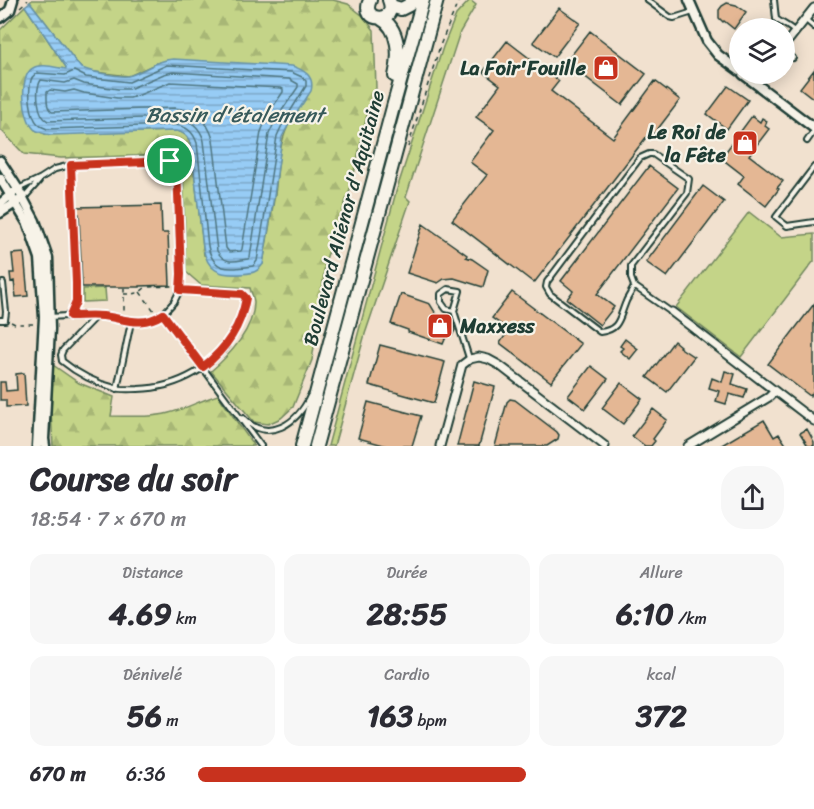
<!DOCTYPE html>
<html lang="fr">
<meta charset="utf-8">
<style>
:root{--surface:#fff;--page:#f7f7f7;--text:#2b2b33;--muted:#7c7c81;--accent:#c8321e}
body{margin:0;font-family:Sriracha,sans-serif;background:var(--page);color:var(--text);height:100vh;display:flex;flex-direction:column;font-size:22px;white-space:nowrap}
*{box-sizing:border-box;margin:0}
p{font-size:20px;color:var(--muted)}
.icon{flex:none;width:33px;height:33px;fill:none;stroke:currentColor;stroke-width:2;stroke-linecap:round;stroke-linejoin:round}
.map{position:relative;height:446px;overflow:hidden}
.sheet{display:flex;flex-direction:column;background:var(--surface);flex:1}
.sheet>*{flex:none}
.buttons{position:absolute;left:729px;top:18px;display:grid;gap:12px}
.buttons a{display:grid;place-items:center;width:66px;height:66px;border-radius:50%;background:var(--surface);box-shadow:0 3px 15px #0003;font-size:30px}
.pin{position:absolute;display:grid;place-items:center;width:51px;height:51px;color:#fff;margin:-26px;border:3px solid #fff;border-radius:50%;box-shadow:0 2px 6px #0007}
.round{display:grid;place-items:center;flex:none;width:63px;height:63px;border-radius:24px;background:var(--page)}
.headline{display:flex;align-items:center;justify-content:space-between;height:102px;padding:0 30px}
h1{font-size:33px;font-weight:700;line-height:45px}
.stats{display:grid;grid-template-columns:repeat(3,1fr);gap:9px;height:102px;padding:6px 30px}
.stats div{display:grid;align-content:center;border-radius:15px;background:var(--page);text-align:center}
.stats b{font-size:30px;font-weight:700}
.stats small{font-size:16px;font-weight:400}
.stats p{font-size:16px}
ul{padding:0 30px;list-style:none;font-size:20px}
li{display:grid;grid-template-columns:96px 72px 1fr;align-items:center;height:45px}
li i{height:15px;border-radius:8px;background:var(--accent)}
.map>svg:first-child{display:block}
.green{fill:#c4d488;stroke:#72885e;stroke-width:1.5}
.forest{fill:url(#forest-firs);stroke:#72885e;stroke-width:1.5}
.water{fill:url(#water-rules);stroke:#6793a8;stroke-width:1.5}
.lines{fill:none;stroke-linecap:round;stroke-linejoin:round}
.shore{stroke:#4f7681;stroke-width:1.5}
.building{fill:#e4b794;stroke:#1f3d34;stroke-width:1.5}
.service-casing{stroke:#1f3d34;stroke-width:8}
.minor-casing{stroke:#1f3d34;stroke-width:11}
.tertiary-casing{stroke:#1f3d34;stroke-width:13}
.trunk-casing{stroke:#1f3d34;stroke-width:16}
.path{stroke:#1f3d34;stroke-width:1.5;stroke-dasharray:4.5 4.5;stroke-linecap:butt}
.service{stroke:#f7f3e8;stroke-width:4}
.minor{stroke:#f7f3e8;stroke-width:7}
.tertiary{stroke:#f7f3e8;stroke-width:8}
.trunk{stroke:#f7f3e8;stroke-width:12}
.route-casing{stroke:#fff;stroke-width:12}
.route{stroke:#c8321e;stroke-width:8}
.labels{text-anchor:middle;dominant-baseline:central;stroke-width:4.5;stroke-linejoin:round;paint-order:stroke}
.poi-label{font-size:20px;font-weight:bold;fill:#1f3d34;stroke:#f7f3e8;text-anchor:end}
.street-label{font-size:20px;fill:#1f3d34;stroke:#f7f3e8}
.water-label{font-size:21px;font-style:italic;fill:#375a5b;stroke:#f7f3e8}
</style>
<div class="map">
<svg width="814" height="446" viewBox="0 0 814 446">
<defs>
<pattern id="forest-firs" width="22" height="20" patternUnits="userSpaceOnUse" patternTransform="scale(1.5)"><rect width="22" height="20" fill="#c4d488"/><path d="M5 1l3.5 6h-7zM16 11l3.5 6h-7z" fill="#a8b776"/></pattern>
<pattern id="water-rules" width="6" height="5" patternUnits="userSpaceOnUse" patternTransform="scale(1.5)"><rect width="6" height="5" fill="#97ccf5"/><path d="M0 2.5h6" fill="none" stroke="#7ba7c7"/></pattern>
</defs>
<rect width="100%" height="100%" fill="#f1e1cf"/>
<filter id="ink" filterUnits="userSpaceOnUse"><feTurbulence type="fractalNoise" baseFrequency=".0167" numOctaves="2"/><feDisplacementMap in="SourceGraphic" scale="12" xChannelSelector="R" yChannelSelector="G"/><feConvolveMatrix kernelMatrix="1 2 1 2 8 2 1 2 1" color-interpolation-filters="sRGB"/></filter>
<g filter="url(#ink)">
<!-- green -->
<path class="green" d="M470 0 476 5 460 32 406 197 410 201 365 334 334 446H328L396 192 443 47 456 15Z
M749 212 781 237 814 234V262H813L741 357 676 307Z
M105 288 106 301 83 302V289Z"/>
<!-- forest -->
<path class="forest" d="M32 0H333L348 4 363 16 374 30 376 88 367 115 352 183 325 262 322 293 312 360 293 407 281 418 268 424 254 422 211 371C230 355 254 329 254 302 254 298 251 293 250 288L201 285 186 272 183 166 181 159 175 156 165 155 61 158 24 154 1 130 0 30 25 6 66 67V69L40 66 31 125 35 130 45 134 175 131C184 132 188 136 191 145L204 255 263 264C267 241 271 218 275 194 278 171 278 147 288 126L159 62 129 76 87 71 80 67 30 2Z
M53 365 79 383 114 397 111 416C130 416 150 418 169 413 186 409 201 400 218 395L254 446H53L51 412Z"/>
<!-- water -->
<path class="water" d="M30 2 80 67C89 72 118 77 128 76 143 73 155 60 173 59L292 66C304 70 315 76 311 91L288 126 282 137 274 196 263 264C257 273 252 273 242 274 219 276 207 270 203 247L191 145C188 136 184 132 175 131L51 135C45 134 39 133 34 129 23 118 18 76 33 68 41 63 57 68 66 69V67L25 6Z"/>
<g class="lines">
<!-- shore -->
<path class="shore" d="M167 65 291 72 302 77 306 81V86L283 123 277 136 268 195 257 261 253 266C231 269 213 273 208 246L197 143C193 131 186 126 174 125L47 129C43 127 41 127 38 124 30 116 28 91 31 80 32 76 33 76 37 73L65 75 74 71 86 77 129 82Z
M173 72 289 79 298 84V87L276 119 269 134 250 257 248 259C235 261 225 265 217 251L204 141C200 126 190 119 175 117L48 121C37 116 35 89 41 80L65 83 74 80 84 84 118 89H129L164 74Z
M170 82 281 88 283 89V92L268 114 261 132 242 249 241 251 229 252 226 248 213 139C207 119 195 111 175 108L52 112C46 108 47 99 47 92L50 90 65 92 74 90 84 93 117 98H130L137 96Z"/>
</g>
<!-- building -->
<path class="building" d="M727 3 736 5 746 12 734 29 724 21 723 22 719 18V10L722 6Z
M559 8 580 23 554 57 533 42Z
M590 31 646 74 622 105 566 62Z
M507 41 559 81 551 91 613 138 655 81 680 100 654 134 651 131 534 283 452 220 487 175 470 162 494 130 476 117 500 85 483 72Z
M814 70V99L800 88Z
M728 86 748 100 727 129 707 114Z
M752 116 760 122 762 118 767 121 765 126 769 129 749 155 783 181 777 188 779 189 766 206 738 184 744 176 721 158Z
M157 144H166V146L174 144 176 146 177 151 173 154 168 152H151V150L157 148Z
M649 166 678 188 597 294 614 307 600 325 567 299 573 291 561 281Z
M703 186 724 202 667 277 646 262Z
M161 205 162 233H168L170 285 140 286V287H82L79 214H76V207Z
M423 224 467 255 466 257 472 259 488 270 483 287 454 278 444 279 438 283 407 273Z
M24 253 28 296 16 297 14 281 11 282 10 273H14L12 254Z
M512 292 581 344 551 382 500 343 507 333 504 331 506 328 492 318Z
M401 294 430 304 436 314 453 323 455 330 453 334 446 337 443 344 408 332V330L391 324Z
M814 304V391L810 396 768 364Z
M625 339 638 349 630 359 620 351 623 348 620 346Z
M674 341 680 346 679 347 694 357 667 392 647 377Z
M380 345 445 362 434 403 369 385Z
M591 366 608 379 585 409 568 396Z
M725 371 735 374 732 384 747 389 744 398 729 394 726 404 716 401 719 391 709 388 712 378 722 382Z
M24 373 26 406 6 407V400H0V382H5L6 391 17 390 16 374Z
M474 381 495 387 479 446H457Z
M621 383 642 399 623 424 602 408Z
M510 399 515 400 557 432 559 435 558 439 547 446H495L507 402Z
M368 402 421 416 412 446H387L358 438Z
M653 409 667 420 653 439 655 441 651 446H645L632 436Z
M764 420 774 437 779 434 787 446H720Z
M807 429 814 442V446H808L800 433Z"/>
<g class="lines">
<!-- service casing -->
<g class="service-casing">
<path id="service" d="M647 0 670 17 674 18 693 12
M774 0 776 19C783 24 789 26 795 32
M806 20 814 27
M784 52 793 58
M807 141 814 131
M814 167 776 217 787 226 814 222
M18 189 41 178 55 169 71 165 170 161 175 165 177 167 181 288 174 302 163 314 261 446
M24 198 39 181
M634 286C632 293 627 297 625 304 619 319 619 330 600 332L550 294 546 287 547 282 640 158 649 154H653L689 179 687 193 631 266V278L634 286 671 312
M454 311 446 309 441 302V294L448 289 460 291 454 311 469 358
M93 316V319L63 350 61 355 62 361C78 374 95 383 115 388 122 390 130 389 138 389 177 388 218 367 235 330 240 320 247 306 245 296L242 294 180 290
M49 317C66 316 85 314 103 316 126 319 141 329 163 314
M0 320H5L6 312 3 283
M117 389 131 322
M243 418C268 444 298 423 310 396"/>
</g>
<!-- minor casing -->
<g class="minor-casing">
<path id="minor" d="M784 46 814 8
M756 84 764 74
M672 312 814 421
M440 446 462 365 470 359 479 357 488 359 499 365 605 446
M688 446 769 397 775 391"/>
</g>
<!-- tertiary casing -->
<g class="tertiary-casing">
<path id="tertiary" d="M689 0 707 41 718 55 740 71
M0 18 10 10 13 0
M743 74 814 128
M0 161 18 189 35 221 48 258 50 329 44 439 45 446
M0 178 28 224 40 258 44 317 37 446
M0 204 13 193
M0 213 20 200"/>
</g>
<!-- trunk casing -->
<g class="trunk-casing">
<path id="trunk" d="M370 0C359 23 399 24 389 0
M391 6 401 9 409 5 412 0
M380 18C400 28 400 57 395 76
M302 446 393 107 423 0
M316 446 437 0"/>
</g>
<!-- path -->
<path class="path" d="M20 7 28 0
M408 147 441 43 459 0
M72 172 76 283V302L73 310
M124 288V314H125
M140 292 155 312
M124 294H132L140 292 146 287 175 286
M11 322 15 324H36"/>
<!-- service -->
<use href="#service" class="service"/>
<!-- minor -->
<use href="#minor" class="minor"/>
<!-- tertiary -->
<use href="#tertiary" class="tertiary"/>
<!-- trunk -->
<use href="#trunk" class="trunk"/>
</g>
</g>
<g class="lines" filter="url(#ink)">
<!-- route casing -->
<g class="route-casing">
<path id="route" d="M170 161 175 165 177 167 181 274 180 290 242 294 246 298C241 327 226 349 203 367L163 314C141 328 126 319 103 316 92 315 81 316 70 316L76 302V283L71 165Z"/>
</g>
<!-- route -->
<use href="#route" class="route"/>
</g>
<!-- icons -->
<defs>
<g id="shop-square" transform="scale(1.35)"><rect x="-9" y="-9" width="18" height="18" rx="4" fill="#c8321e" stroke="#f7f3e8"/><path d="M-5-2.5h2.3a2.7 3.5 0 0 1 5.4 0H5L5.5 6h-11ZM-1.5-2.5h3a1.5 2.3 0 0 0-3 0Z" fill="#fff"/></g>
</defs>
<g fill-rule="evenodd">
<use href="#shop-square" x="606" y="68"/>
<use href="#shop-square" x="745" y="143"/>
<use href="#shop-square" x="440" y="326"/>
</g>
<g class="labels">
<!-- poi labels -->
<g class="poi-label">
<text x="586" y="68">La Foir'Fouille</text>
<text x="726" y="132">Le Roi de<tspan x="726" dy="23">la Fête</tspan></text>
<text x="460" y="326" text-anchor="start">Maxxess</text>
</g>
<!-- street labels -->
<g class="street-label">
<text transform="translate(344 218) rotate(-75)">Boulevard Aliénor d'Aquitaine</text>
</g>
<!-- water labels -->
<g class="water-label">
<text x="235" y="115">Bassin d'étalement</text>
</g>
</g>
</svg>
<div class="buttons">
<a><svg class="icon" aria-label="layers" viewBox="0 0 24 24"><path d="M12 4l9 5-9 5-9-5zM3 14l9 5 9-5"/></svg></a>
</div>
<div class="pin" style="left:170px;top:161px;background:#1e9e55"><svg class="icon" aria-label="arrive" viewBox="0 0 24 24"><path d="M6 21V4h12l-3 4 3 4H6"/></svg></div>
</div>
<section class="sheet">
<div class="headline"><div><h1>Course du soir</h1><p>18:54 · 7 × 670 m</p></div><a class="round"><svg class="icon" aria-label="share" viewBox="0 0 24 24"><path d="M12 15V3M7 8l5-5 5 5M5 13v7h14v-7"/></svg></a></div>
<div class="stats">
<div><p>Distance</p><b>4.69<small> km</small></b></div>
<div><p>Durée</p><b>28:55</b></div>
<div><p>Allure</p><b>6:10<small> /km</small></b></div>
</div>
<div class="stats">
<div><p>Dénivelé</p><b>56<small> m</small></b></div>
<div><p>Cardio</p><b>163<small> bpm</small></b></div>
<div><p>kcal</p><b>372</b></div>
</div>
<ul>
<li><b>670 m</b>6:36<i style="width:56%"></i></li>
</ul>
</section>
